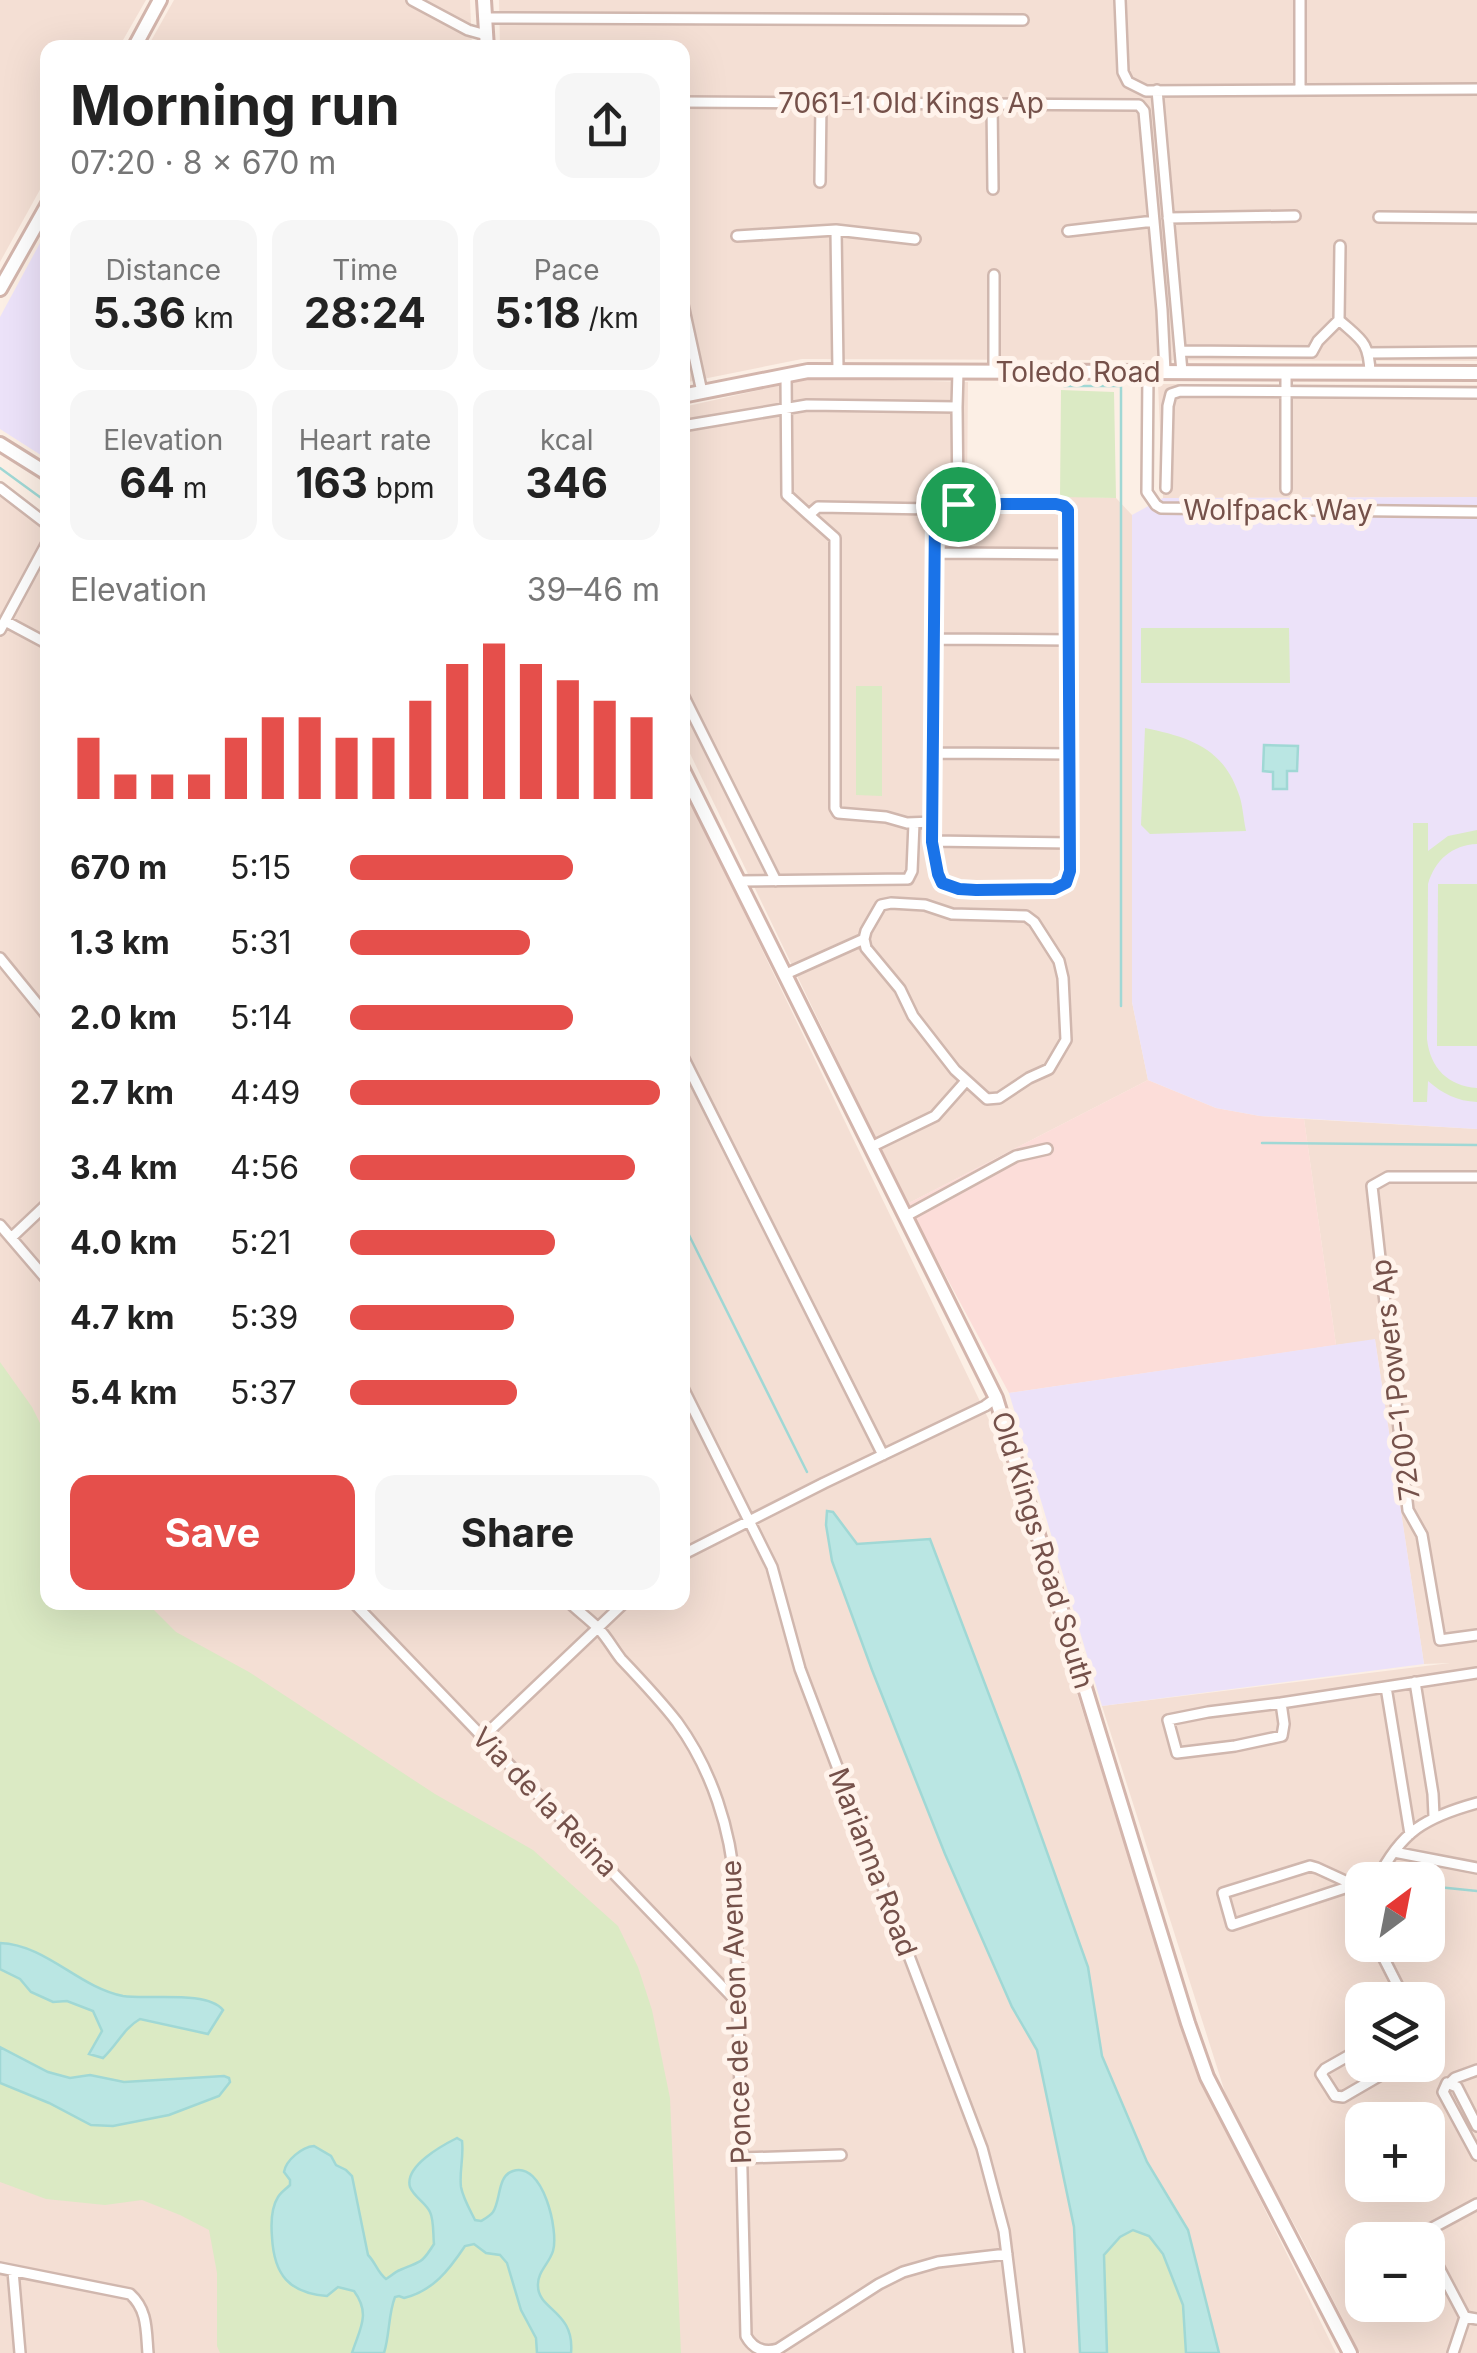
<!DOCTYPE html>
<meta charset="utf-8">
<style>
:root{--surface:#fff;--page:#f6f6f6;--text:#222;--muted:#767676;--accent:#e54f4b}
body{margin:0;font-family:Inter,sans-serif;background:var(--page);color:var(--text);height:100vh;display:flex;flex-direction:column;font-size:38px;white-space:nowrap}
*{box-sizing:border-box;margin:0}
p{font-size:32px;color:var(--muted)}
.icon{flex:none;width:55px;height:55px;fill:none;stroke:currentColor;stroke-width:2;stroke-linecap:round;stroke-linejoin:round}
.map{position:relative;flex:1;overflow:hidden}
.drawer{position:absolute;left:40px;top:40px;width:650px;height:1570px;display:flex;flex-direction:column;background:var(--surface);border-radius:20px;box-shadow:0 10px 40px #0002}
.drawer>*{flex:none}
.needle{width:65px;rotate:32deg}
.tools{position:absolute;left:1345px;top:1862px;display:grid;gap:20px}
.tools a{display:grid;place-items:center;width:100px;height:100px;border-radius:20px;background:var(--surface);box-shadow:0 10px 40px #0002;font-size:50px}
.pin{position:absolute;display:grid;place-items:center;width:85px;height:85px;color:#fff;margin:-42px;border:5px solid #fff;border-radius:50%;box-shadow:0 2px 10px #0007}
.round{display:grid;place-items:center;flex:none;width:105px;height:105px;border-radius:20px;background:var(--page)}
.overview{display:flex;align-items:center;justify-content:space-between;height:170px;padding:0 30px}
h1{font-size:55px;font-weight:700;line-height:75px}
.figures{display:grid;grid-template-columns:repeat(3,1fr);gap:15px;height:170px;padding:10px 30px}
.figures div{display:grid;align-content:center;border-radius:20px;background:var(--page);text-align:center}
.figures b{font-size:42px;font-weight:700}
.figures small{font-size:28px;font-weight:400}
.figures p{font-size:28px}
.chart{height:280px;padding:20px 30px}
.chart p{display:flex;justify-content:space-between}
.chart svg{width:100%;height:180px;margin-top:10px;stroke:var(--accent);stroke-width:6}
.primary-button{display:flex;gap:20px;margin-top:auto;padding:20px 30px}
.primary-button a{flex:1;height:115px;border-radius:20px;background:var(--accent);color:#fff;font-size:40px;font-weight:700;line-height:115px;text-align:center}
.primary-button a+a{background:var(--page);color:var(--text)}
ul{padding:0 30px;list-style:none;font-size:32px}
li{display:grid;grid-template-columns:160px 120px 1fr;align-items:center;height:75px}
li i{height:25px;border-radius:12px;background:var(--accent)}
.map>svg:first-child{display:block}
.residential{fill:#f4dfd4;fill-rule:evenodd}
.commercial{fill:#fcddd9}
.education{fill:#ece2f9}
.green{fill:#dbeac4}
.water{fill:#bae6e3;stroke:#a0d8d5;stroke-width:2.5}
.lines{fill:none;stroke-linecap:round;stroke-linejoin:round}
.stream{stroke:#a0d8d5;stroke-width:2.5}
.street-casing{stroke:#d0b7ae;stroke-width:14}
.secondary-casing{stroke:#d3b5ac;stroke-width:18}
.street{stroke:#fff;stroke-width:9}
.secondary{stroke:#fff;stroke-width:12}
.route-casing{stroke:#fff;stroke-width:20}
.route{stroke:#1a73e8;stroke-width:12}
.labels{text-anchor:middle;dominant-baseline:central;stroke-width:10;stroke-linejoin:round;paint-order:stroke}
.street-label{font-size:28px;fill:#75514a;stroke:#fff3eb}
</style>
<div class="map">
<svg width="1477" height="2353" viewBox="0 0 1477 2353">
<rect width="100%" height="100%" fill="#fcefe5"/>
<!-- residential -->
<path class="residential" d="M0 0H146L119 47 48 48 47 177 0 262Z
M174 0H470L472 47 147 48Z
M499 0H1477V361L802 359 683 383 682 48 500 47Z
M814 378 968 382 967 493 1116 498 1132 515V1002L1148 1080 907 1204 683 739V407Z
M1158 384 1477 385V497L1163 498Z
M0 496 48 527V1602H682L683 786 989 1420 1202 2083 1336 2353H0Z
M1304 1119 1477 1129V2353H1360L1299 2233 1230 2108 1102 1706 1450 1663 1424 1664 1375 1340 1336 1345ZM1362 1880H1428V1945H1362ZM1362 2000H1428V2065H1362ZM1362 2120H1428V2185H1362ZM1362 2240H1428V2305H1362Z"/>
<!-- commercial -->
<path class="commercial" d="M1148 1080 1216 1108 1260 1116 1304 1119 1336 1345 1009 1393 907 1204Z"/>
<!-- education -->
<path class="education" d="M47 230V459L0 429V317Z
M1477 497V1129L1260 1116 1216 1108 1148 1080 1132 1002V515L1163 498Z
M1375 1339 1424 1664 1102 1706 1009 1393Z"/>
<!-- green -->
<path class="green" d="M1061 390 1114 392 1116 498 1060 497Z
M1141 628H1289L1290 683H1141Z
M856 686H882V796L856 795Z
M1145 728C1188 737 1222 747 1238 792 1243 804 1243 818 1246 831L1150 834 1141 825Z
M1413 823H1428V851L1448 836 1477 830V844C1452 845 1435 860 1428 884L1427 1039C1430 1068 1448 1086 1477 1088V1102C1457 1101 1443 1094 1428 1081L1427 1102H1413Z
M1438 884H1477V1046H1437Z
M0 1362 32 1407 47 1437 48 1602 147 1603 176 1632 249 1672 435 1794 533 1850 618 1926 638 1967 652 2010 670 2098 681 2353H220L217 2346V2273L209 2230 180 2215 142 2200 105 2205 46 2199 0 2182Z
M1133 2230 1149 2236 1163 2254 1183 2305 1186 2353H1107L1104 2255 1120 2237Z"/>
<!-- water -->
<path class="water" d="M1264 745 1298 746 1297 771H1287V789H1273V772L1263 771Z
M827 1511 833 1512 857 1544 930 1539 1018 1771 1088 1967 1102 2056 1147 2162 1188 2230 1219 2353H1186L1183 2305 1163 2254 1149 2236 1133 2230 1120 2237 1104 2255 1107 2353H1080L1074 2227 1037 2050 1012 2007 945 1854 872 1670 832 1561 826 1525Z
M0 1943C47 1945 78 1987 123 1996 148 2000 207 1990 223 2010L208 2034 140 2019C124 2028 117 2045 103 2058L89 2054 102 2031 93 2011 67 2001 53 2002 31 1992 20 1979 0 1969Z
M0 2047 48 2072 70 2078 90 2075 124 2082 224 2076 229 2078 230 2082 219 2096 169 2115 113 2126 91 2125 49 2103 0 2083Z
M457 2138 462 2141C464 2157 459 2172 461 2187 463 2198 470 2210 475 2220L481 2221C486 2218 490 2216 493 2212 501 2200 497 2176 513 2171 543 2161 559 2231 553 2251 549 2264 537 2272 538 2286 538 2310 575 2311 571 2353H537L536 2338 521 2310 507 2263 500 2255 486 2253 474 2244 465 2246C449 2270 433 2291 404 2298L399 2296 395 2297C388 2315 390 2334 384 2353H352C360 2328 371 2314 354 2291L338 2287 327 2296C289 2293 274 2275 272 2237 271 2225 271 2208 278 2197 281 2192 286 2189 290 2185V2180L284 2172C286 2160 302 2147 314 2146L331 2156 336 2165 346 2170 352 2176 368 2255C376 2263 377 2272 386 2279 391 2276 395 2272 400 2270 420 2261 421 2265 434 2244 433 2235 434 2220 430 2212 426 2203 414 2197 410 2187 404 2166 443 2145 457 2138Z"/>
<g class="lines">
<!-- stream -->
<path class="stream" d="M1064 386H1121V1006
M0 468 48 503
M1262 1143 1477 1145
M682 1221 807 1472
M1396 1878 1405 1880
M1428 1886 1477 1891"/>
<!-- street casing -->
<g class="street-casing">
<path id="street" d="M412 0 468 30 486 35
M1120 0 1123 72 1128 82 1146 91 1477 89
M485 18 1023 20
M1157 90 1182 372
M1300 90V0
M682 102 1139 105 1144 111 1162 310 1165 372
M992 103 993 189
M820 182 821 103
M1379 217 1477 218
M1168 218 1295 216
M836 230 838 370
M1068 231 1154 221
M737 236 836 230 915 239
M994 275V371
M682 300 702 392
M1339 320 1340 246
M1339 320C1361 340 1369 341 1370 373
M1180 351 1312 352
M1312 352 1318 341 1339 320
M1369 353 1477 352
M1148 372 1147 492 1156 505 1161 508 1477 512
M786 375 787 495 809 515
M957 407 958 371
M682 426 807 405 957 407 958 504
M0 488 48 525
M1166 488 1168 406 1171 394 1180 391 1477 393
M1286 489V373
M935 553 1069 554
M5 621 48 644
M0 630 48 541
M934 639 1070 640
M682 693 776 881
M934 753 1069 754
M933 822 907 823 886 817 838 813 835 808V538L809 515 818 507 932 509 935 514 958 504 1064 506 1068 511 1070 542 1069 876 1066 883 1054 889C1032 889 964 896 947 886 935 880 934 857 933 844 929 812 934 777 934 745 934 668 934 591 935 514
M932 841 1070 843
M740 881 908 879 912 871 914 823
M891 903 925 905 952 914 1026 916 1034 922 1059 961 1063 978 1066 1040 1049 1069 1029 1078 999 1098 987 1099 955 1070 913 1016 900 989 866 948 864 939 866 931 881 905Z
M0 958 48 1017
M786 974 864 939
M682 1055 883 1455
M871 1147 935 1116 966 1081
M1477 1177H1388L1372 1186 1408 1510 1422 1535 1440 1640 1477 1635
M906 1216 1016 1156 1047 1149
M0 1225 48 1281
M11 1238 48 1203
M682 1386 772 1567 800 1669 982 2148 1004 2231 1019 2353
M682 1555 824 1483 985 1406 996 1398
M353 1602 737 2002
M569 1602C578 1611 589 1619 598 1628 607 1637 613 1649 621 1659 641 1680 660 1700 677 1722 712 1770 731 1830 735 1888L746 2336C753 2349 764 2353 778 2349L879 2284 903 2272 938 2262 1007 2254
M1415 1682 1433 1794 1434 1816
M1386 1687 1410 1834
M1281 1703 1284 1724 1282 1736 1235 1746 1177 1753 1168 1720 1208 1712Z
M1281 1703 1477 1673
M483 1737 625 1602
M1394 1852 1477 1868
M1310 1866 1317 1868 1354 1885 1232 1925 1223 1893Z
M1377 1880C1401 1831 1426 1817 1477 1803
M1377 1945 1405 2000
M1362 2048 1325 2069 1321 2074 1335 2096 1343 2097 1398 2065
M1450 2083 1455 2078 1477 2070
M1477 2126 1457 2087 1447 2083 1443 2092 1477 2155
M742 2158 841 2155
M1410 2240 1477 2204
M1428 2247 1465 2317 1477 2319
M0 2268 130 2294C148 2310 146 2331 148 2353
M13 2271 20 2353
M1453 2353 1465 2317"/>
</g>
<!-- secondary casing -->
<g class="secondary-casing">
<path id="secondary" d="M484 0 487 48
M134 48 160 0
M0 289 48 204
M682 396 808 371 1477 373
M0 444 48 474
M682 768 996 1398 1188 2023 1207 2077 1350 2353"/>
</g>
<!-- street -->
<use href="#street" class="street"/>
<!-- secondary -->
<use href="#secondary" class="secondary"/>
</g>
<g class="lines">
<!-- route casing -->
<g class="route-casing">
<path id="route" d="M958 504H1056L1064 506 1068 510 1070 871 1066 883 1054 889 976 890 959 889 942 883 938 874 932 842 935 514Z"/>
</g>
<!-- route -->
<use href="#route" class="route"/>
</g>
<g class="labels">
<!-- street labels -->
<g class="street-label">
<text x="911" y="103">7061-1 Old Kings Ap</text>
<text x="1078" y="372">Toledo Road</text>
<text x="1278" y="510">Wolfpack Way</text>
<text transform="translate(1395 1380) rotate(-97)">7200-1 Powers Ap</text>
<text transform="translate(1043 1550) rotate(73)">Old Kings Road South</text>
<text transform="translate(545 1802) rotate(46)">Via de la Reina</text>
<text transform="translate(873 1862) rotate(69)">Marianna Road</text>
<text transform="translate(736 2012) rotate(-92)">Ponce de Leon Avenue</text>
</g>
</g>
</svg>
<div class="tools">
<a><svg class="needle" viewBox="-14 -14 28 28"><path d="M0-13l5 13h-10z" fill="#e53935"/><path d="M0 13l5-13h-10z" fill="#767676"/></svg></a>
<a><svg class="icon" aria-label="layers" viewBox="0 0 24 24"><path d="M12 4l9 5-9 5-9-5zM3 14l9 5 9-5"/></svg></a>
<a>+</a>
<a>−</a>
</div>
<div class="pin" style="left:958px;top:504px;background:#1e9e55"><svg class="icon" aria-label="arrive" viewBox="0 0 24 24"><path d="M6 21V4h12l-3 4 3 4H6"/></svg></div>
<section class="drawer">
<div class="overview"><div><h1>Morning run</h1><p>07:20 · 8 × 670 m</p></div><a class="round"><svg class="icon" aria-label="share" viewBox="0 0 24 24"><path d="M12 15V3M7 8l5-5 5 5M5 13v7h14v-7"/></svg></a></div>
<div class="figures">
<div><p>Distance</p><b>5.36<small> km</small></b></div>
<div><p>Time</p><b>28:24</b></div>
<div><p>Pace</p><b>5:18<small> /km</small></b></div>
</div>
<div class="figures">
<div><p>Elevation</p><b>64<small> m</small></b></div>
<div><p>Heart rate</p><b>163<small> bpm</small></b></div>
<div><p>kcal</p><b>346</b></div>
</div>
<div class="chart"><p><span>Elevation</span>39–46 m</p>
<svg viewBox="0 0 160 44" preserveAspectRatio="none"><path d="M5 44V29M15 44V38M25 44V38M35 44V38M45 44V29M55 44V24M65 44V24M75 44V29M85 44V29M95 44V20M105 44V11M115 44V6M125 44V11M135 44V15M145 44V20M155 44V24"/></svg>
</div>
<ul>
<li><b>670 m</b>5:15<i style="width:72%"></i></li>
<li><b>1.3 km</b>5:31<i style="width:58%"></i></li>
<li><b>2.0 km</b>5:14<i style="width:72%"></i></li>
<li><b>2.7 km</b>4:49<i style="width:100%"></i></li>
<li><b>3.4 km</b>4:56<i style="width:92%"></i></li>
<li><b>4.0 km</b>5:21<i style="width:66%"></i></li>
<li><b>4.7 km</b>5:39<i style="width:53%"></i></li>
<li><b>5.4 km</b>5:37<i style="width:54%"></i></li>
</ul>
<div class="primary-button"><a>Save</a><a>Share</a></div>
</section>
</div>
